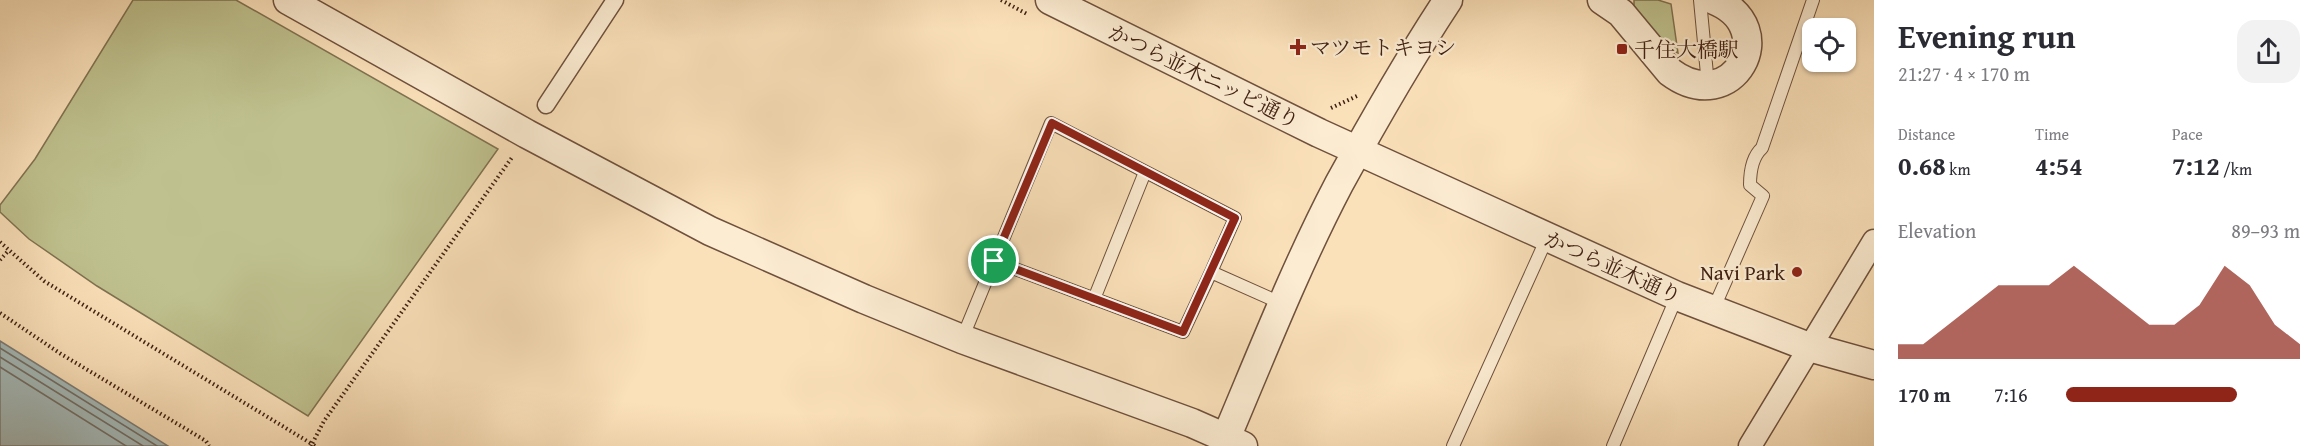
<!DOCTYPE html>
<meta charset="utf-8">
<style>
:root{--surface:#fff;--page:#f2f2f3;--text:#2b2b33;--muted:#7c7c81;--accent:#8f2418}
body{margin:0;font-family:"Gentium Book Plus","Noto Serif JP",serif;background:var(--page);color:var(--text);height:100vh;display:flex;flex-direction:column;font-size:22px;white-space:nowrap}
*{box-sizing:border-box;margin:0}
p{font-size:20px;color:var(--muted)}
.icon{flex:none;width:33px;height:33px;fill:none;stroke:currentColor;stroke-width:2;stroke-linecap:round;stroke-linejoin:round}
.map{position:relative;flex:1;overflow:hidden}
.drawer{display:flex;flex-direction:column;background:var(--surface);width:450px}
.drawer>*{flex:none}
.buttons{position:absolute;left:1802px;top:18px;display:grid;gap:12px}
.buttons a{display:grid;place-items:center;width:54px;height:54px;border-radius:12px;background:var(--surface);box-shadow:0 2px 4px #0004;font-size:30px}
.pin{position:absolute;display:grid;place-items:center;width:51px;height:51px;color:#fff;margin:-26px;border:3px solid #fff;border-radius:50%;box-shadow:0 2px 6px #0007}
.round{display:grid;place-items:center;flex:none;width:63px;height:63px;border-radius:18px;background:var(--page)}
.overview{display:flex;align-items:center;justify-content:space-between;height:102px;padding:0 24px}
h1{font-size:33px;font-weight:700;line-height:45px}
.metrics{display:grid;grid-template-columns:repeat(3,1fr);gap:9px;height:102px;padding:6px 24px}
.metrics div{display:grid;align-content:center}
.metrics b{font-size:26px;font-weight:700}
.metrics small{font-size:16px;font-weight:400}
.metrics p{font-size:16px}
.chart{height:168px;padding:12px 24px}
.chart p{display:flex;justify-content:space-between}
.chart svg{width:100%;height:108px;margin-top:6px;fill:var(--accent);opacity:.7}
ul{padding:0 24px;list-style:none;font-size:20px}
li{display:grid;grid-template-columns:96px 72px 1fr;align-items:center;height:45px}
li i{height:15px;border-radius:8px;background:var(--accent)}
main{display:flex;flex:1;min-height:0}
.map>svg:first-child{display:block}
.green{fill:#bfc28f;stroke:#807251;stroke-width:1.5}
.water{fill:#a4bbbb;stroke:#7c7d78;stroke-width:1.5}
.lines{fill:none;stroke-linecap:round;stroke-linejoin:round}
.shore{stroke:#726e67;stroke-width:1.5}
.service-casing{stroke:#6f513d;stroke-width:14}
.pedestrian-casing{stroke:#6f513d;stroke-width:19}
.minor-casing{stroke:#6f513d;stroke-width:25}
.tertiary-casing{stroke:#6f513d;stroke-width:31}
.path{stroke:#402113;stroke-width:4;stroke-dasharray:1.5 3;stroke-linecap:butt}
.service{stroke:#fcecd2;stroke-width:12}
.pedestrian{stroke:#fcecd2;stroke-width:16}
.minor{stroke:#fcecd2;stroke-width:22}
.tertiary{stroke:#fcecd2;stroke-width:28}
.route-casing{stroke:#fff;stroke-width:12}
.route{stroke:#8f2418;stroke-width:8}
.poi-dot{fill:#8f2418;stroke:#fcecd2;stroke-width:2}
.labels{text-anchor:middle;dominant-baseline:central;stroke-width:4.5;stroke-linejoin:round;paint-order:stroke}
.poi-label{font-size:21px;fill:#402113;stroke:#fcecd2;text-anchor:start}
.street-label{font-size:21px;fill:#402113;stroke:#fcecd2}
</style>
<main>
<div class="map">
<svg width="1874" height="446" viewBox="0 0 1874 446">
<rect width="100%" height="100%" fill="#fbe1ba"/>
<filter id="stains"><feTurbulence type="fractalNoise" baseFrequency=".00333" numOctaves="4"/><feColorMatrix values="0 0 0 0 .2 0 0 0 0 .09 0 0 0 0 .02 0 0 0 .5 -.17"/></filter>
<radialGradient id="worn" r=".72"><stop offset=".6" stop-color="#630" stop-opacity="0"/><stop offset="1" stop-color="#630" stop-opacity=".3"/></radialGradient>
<!-- green -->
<path class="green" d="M133 0H236L498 149 308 416 97 286 29 239 0 212V205L35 159Z
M1634 0H1658L1671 4 1678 53C1663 47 1644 19 1634 6Z"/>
<!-- water -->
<path class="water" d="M0 341 168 446H0Z"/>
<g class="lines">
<!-- shore -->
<path class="shore" d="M0 348 157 446
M0 357 143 446
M0 367 126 446"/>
<!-- service casing -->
<g class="service-casing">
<path id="service" d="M1700 0 1708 85
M994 261 1183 332 1211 272
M1094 299 1145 172
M1713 310 1763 196 1750 185C1750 171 1752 157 1762 148L1813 0
M962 339 1051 123 1235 218 1211 272 1283 304
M1453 446 1547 238
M1613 446 1677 296"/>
</g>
<!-- pedestrian casing -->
<g class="pedestrian-casing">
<path id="pedestrian" d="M546 105 615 0"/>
</g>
<!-- minor casing -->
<g class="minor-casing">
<path id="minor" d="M1750 446 1874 241"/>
</g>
<!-- tertiary casing -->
<g class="tertiary-casing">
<path id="tertiary" d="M288 0 527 134 710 231 864 299 962 339 1192 423 1226 438
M1050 0 1319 133 1677 296 1809 347 1874 365
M1602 0 1621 13 1670 72C1733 119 1783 28 1714 0
M1243 446 1226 438C1262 353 1296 266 1339 184 1373 122 1409 59 1448 0"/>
</g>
<!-- path -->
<path class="path" d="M1001 0 1027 14
M1331 108 1357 96
M0 242 44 281 312 444 311 446
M0 260 9 250
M0 313 61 354 206 441 209 446
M315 446 312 444 324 421 513 156"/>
<!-- service -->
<use href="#service" class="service"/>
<!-- pedestrian -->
<use href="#pedestrian" class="pedestrian"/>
<!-- minor -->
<use href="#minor" class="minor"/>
<!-- tertiary -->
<use href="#tertiary" class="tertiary"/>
</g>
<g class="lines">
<!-- route casing -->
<g class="route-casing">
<path id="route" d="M1052 123 1235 218 1183 332 994 261Z"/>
</g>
<!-- route -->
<use href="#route" class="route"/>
</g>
<!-- markers -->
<g class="poi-dot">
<path d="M1295 38h6v6h6v6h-6v6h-6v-6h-6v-6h6z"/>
<rect x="1616" y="43" width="12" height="12" rx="3"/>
<circle cx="1797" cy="272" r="6"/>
</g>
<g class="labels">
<!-- poi labels -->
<g class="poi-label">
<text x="1310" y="47">マツモトキヨシ</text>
<text x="1634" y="49">千住大橋駅</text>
<text x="1785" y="272" text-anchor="end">Navi Park</text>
</g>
<!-- street labels -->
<g class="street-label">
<text transform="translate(1204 76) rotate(26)">かつら並木ニッピ通り</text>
<text transform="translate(1613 267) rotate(24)">かつら並木通り</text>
</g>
</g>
<rect width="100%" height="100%" filter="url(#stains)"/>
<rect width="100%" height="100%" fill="url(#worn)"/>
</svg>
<div class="buttons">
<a><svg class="icon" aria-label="locate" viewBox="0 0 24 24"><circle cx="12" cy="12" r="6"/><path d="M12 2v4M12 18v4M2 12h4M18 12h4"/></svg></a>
</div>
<div class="pin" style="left:994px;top:261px;background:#1e9e55"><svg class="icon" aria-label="arrive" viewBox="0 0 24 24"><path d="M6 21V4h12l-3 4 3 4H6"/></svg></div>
</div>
<section class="drawer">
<div class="overview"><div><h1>Evening run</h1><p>21:27 · 4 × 170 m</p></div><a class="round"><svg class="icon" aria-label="share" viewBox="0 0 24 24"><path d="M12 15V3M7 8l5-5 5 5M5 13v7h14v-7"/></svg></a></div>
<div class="metrics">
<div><p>Distance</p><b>0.68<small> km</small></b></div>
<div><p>Time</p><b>4:54</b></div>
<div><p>Pace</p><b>7:12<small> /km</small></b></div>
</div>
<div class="chart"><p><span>Elevation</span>89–93 m</p>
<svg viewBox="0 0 160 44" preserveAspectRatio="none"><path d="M0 44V38L10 38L20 30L30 22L40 14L50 14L60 14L70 6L80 14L90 22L100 30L110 30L120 22L130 6L140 14L150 30L160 38V44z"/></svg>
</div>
<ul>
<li><b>170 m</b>7:16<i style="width:73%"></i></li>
</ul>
</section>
</main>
